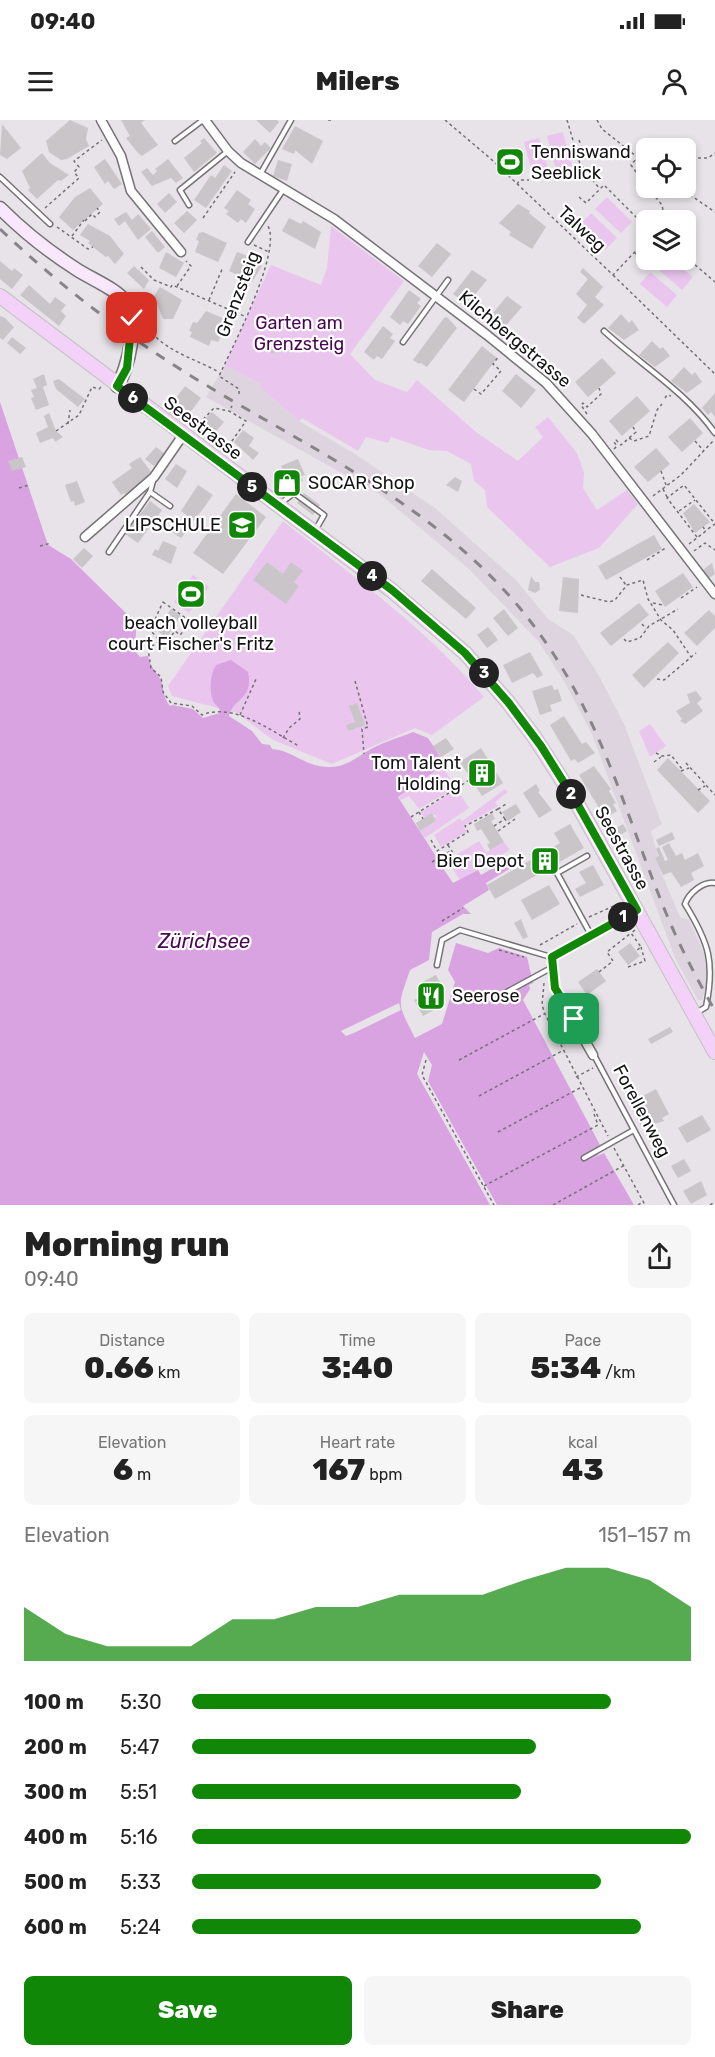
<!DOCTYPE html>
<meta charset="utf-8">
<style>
:root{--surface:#fff;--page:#f6f6f6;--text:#222;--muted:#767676;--accent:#108706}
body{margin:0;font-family:Rubik,sans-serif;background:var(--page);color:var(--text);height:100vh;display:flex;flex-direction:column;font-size:22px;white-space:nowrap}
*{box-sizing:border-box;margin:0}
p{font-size:20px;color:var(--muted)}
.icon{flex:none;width:33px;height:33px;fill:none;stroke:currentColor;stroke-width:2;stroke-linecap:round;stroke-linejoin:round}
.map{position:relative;height:1085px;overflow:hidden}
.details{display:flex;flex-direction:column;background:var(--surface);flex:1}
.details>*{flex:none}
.fabs{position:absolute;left:636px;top:18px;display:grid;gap:12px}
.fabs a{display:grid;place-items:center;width:60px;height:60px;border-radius:9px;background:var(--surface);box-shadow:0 3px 9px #0003;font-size:30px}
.pin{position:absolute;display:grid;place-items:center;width:51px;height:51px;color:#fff;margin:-26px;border-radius:12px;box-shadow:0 3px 9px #0006}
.km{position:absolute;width:30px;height:30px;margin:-15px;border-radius:50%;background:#222;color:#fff;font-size:16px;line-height:30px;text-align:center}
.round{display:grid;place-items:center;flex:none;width:63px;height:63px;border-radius:9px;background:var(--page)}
.overview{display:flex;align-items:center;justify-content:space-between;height:102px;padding:0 24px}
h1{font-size:33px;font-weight:800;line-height:45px}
.metrics{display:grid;grid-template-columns:repeat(3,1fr);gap:9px;height:102px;padding:6px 24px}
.metrics div{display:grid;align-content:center;border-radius:9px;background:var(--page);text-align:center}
.metrics b{font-size:30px;font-weight:800}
.metrics small{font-size:16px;font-weight:400}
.metrics p{font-size:16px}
.chart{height:168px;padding:12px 24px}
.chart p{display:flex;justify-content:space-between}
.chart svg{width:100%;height:108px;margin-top:6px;fill:var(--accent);opacity:.7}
.button{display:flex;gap:12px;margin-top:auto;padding:12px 24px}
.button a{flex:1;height:69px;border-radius:9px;background:var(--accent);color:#fff;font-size:24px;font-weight:800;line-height:69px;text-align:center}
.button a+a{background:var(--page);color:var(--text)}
ul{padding:0 24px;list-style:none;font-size:20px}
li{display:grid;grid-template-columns:96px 72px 1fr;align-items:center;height:45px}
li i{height:15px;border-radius:8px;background:var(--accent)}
.status{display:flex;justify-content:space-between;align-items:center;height:42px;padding:0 30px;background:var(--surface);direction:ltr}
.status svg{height:16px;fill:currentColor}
header{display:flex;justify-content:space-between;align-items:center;height:78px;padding:0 24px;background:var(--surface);font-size:27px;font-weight:800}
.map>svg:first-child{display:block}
.built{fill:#ded4df}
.green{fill:#eac6ef}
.water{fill:#d8a3e0}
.pier{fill:#e7e3e8}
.building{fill:#c9c5c9}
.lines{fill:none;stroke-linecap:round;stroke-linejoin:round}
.lane-casing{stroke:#767276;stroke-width:7}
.street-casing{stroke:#767276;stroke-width:11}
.secondary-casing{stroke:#767276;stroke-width:15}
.primary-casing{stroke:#c2c1c2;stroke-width:16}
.path{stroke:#737174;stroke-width:1.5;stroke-dasharray:3 3;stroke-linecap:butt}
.lane{stroke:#fff;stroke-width:4}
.street{stroke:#fff;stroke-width:8}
.secondary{stroke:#f9e8fc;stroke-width:12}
.primary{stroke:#f4d1f8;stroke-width:14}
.rail{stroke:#878488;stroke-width:3;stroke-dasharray:10 10;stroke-linecap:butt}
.route-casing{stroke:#fff;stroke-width:12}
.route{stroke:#108706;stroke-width:8}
.labels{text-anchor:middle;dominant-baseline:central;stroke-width:4.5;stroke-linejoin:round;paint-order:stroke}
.poi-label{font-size:18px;fill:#131214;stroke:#fff;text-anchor:start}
.street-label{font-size:18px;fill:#131214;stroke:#fff}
.park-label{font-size:18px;fill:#480351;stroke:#fff}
.water-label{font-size:20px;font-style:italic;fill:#4b0855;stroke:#fff}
</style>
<div class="status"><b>09:40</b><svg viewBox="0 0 49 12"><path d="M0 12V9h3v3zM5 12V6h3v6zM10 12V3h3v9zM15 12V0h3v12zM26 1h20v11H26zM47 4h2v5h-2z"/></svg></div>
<header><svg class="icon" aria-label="menu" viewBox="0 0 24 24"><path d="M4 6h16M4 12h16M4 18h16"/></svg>Milers<svg class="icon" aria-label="person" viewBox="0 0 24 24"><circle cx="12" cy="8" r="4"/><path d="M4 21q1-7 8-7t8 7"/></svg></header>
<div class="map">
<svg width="715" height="1085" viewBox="0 0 715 1085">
<rect width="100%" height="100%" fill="#e7e3e8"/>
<!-- built -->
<path class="built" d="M225 245 260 264 259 267 299 301 355 334 435 388 516 460 548 499 573 515 599 556 624 604 662 704 651 711 658 737 655 738 680 797 689 800 706 838 708 860 702 880H698L675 838 592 614 564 561 539 522 469 449 381 375 206 277Z"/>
<!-- green -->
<path class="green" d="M563 12 572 46 556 50 547 16Z
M539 18 549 52 533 56 524 22Z
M607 77 632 102 621 113 595 89Z
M591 93 617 118 605 130 580 105Z
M331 106 404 161 350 234 375 260 407 272 417 260 476 312 518 341 543 317 535 307 548 297 577 333 584 353 583 368 597 390 627 370 638 384 599 428 550 447 487 387 485 370 474 361 471 344 447 331 429 330 391 317 388 323 366 317 358 331 302 298 299 301 259 267 260 264 225 245 271 145 321 165 327 148Z
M662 140H672L693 157 682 170 655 147Z
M650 152 677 175 667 187 640 164Z
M283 401C353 456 427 509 484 577L432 615 415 608 332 644 273 620 237 593 172 576 168 566Z
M193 455 209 467 189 493 174 482Z
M650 604 666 626 650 637 639 611Z
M442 646 456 667 419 689 409 676 401 680 399 677Z
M457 669 469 688 425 718 420 711 436 701 434 698 437 696 432 694 424 698 421 692Z
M505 669 508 672 495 682 498 686 463 706 467 712 441 727 434 715 460 698 462 701Z
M479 721 486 732 504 722 510 730 460 760 451 746 459 741 456 735Z"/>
<!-- water -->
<path class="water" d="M0 282 48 425 71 439 141 508 136 510 135 531 140 537 148 536C150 547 154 548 159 557 165 566 162 578 170 586L172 585 193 589 203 598 220 593C220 586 216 587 213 581 209 570 210 555 216 545L231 540 248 552C254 580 233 578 229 596L252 611 262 624 270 625 272 629C290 630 302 643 319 646 340 650 350 642 366 632 380 623 398 618 413 612L428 618 445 644 398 677 437 738 449 731 451 736 440 744 453 763 478 750 481 755 510 738 514 746 486 763 489 770 463 786 471 794H463L432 812 429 840 410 850C397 888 397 882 415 918L442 904 455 862 448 850 456 823 488 833 499 828 527 837 533 863 529 865 530 869 523 880 600 1025 595 1029 598 1035 589 1040 604 1033 634 1085H0Z"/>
<!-- pier -->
<path class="pier" d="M399 883 401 890 356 912 346 916 341 911Z
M424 932 432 945 428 961 497 1085H490L417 954Z"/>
<!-- building -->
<path class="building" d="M70 0 88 8 86 19 89 26 67 39 61 40 49 32 46 21Z
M121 0H145L141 3 158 25 142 36 138 33 126 18 130 16Z
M256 0H277L279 2 270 13Z
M2 4 21 28 7 39 0 35Z
M295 6 323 21 312 44 295 30 294 34 282 29Z
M204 18 217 33 194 52 184 38 202 23 200 21Z
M255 19 261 26 265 22 271 28 255 44 243 32Z
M42 33 50 43 69 55 61 61 58 60 37 79 28 70 30 68 22 51Z
M105 39 122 64 114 69 108 61 105 64 94 47Z
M168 39 183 58 176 63 171 58 152 66 141 52 147 48 153 55 157 51 155 49Z
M278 40 292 44 287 61 273 56Z
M224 45 232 51 206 88 194 80 211 55 215 58Z
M90 68 103 84 73 110 59 97 75 77Z
M237 70 251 80 248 84 255 89 246 103 241 99 238 103 226 94 229 91 224 88Z
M169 73 177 82 165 93 157 84Z
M518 84 530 91 529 93 546 107 532 129 509 115 511 112 499 103Z
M187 91 197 100 184 113 174 103Z
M126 92 132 100 138 94 151 109 138 120 125 101 119 106 114 99Z
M289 98 301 104 303 101 321 112 315 129 282 111Z
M88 104 110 116 124 134 115 144 108 136 106 137 88 123 90 121 80 115Z
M152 111 165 127 158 133 145 117Z
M203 112 227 123 218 142 195 132 199 121 196 120 199 113Z
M437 123 451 134 432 157 418 146Z
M166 132 184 143 176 157 159 148Z
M237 132 251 137 262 146 252 162 229 151Z
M0 141 12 151 14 148 23 155 12 169 0 159Z
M134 146 149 160 144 169 127 153Z
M583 148 603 167 595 177 604 185 584 204 577 198 587 185 576 174 588 159 580 152Z
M472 150 487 160 467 184 453 174Z
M29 165 50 184 55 177 66 185 61 191 66 196 59 206 20 175Z
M160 167 182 180 173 199H163L154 176Z
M409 170 421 179 417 183 421 186 408 204 403 201 400 205 390 197Z
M507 176 522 187 502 210 488 199Z
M206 191 232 202 225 218 221 216 218 222 211 220 209 226 190 217 192 212 189 211 193 202 197 203Z
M621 194 629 203 632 200 639 210 624 220 608 208Z
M0 196 5 198 14 207 3 220 0 218Z
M447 197 457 208 427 247 421 243 419 244 413 240 444 198Z
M383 206 393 214 390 218 395 221 382 239 377 236 374 240 364 232Z
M12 217 26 228 20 234 7 223Z
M271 218 280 225 273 234 264 227Z
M652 221 660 229 663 227 670 236 655 247 639 235Z
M482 226 497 238 464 282 448 270Z
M602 238 616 253 588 277 575 262Z
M684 247 692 255 695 252 702 262 687 273 671 261Z
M44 254 47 265 43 267 49 285 36 290 31 278 34 277 31 270 37 268 33 259Z
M516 254 536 270 521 288 502 271Z
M59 259 85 279 78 287 56 269 53 261Z
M185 266 201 278 183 302 167 290Z
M715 273V297L711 292 708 295 702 288Z
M637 276 650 291 622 316 609 301Z
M212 292 224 302 214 314 201 303Z
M49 293 56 311 63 317 55 322 53 318 40 323 36 313 48 307 44 296Z
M690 298 703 313 682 332 668 317Z
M243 310 254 318 249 326 259 333 253 340 234 322Z
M156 327 165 334 154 346 145 339Z
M656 328 670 344 648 362 634 347Z
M22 337 26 347 12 351 8 341Z
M140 337 151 352 126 376 124 373 121 375 112 362 132 348 129 344Z
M298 339 305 355 301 356 303 361 282 369 277 356 284 353 281 346Z
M176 344 187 351 177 368 165 359Z
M455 357 462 361 458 372 446 365Z
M77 361 85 382 75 386 74 381 71 382 65 365Z
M198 365 213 375 194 401 181 391Z
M304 373 320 385 313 395 297 383Z
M236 374 266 397 223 454 193 433Z
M150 381 162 390 158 396 161 399 152 411 149 408 138 423 125 414Z
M694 384 710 402 695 413 683 393Z
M174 405 186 412 181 418 170 411Z
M654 415 662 429 606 460 598 446Z
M163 421 177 427 171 444 152 435 155 429 158 431Z
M84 428 93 436 82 448 73 439Z
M267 442 283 454 291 442 303 451 294 462 299 466 286 484 253 460Z
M712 443 715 454 709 458 703 450Z
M432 449 476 488 466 499 421 461Z
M683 453 693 467 665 487 655 471Z
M531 456 535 462H539L540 470 535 473 528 470Z
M563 457 579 459 578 493 559 491Z
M639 483 649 495 611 526 600 513Z
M171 489 181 496 166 519 156 509Z
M504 489 518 508 508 516 493 498Z
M709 490 715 496V508L697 526 684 513Z
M488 507 498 520 487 528 477 515Z
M668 522 679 533 644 568 632 555Z
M530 532 543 555 537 558 533 553 512 563 503 545Z
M552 565 554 570 558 569 562 581 550 585 552 591 540 595 532 571Z
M696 571 702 579 697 583 703 591 685 604 680 601 682 599 676 591 690 583 687 574Z
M357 583 365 605 348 611 346 605 355 602 349 586Z
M564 596 582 624 586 622 595 633 578 643 575 639 571 641 550 605Z
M446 618 454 629 441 637 433 626Z
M481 628 503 663 482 676 460 642Z
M668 638 710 681 698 693 657 650Z
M594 646 611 669 609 671 616 683 613 684 617 691 605 698 579 655Z
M536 664 540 671 538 672 552 690 539 698 523 673Z
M516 684 521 692 508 701 502 692Z
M432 693 436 701 420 711 416 703Z
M492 693 495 699 491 701 504 722 490 730 487 724 490 723 481 709 477 711 474 704Z
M570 704 584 728 495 779 487 765 560 723 554 713Z
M623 704 627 711 614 719 610 712Z
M672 712 675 719 659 726 656 720Z
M669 723 676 736 682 733 685 740 698 733 704 746 691 753 694 760 681 767 671 752 663 755 655 738 659 736 656 729 659 727 665 741 668 740 662 727Z
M454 735 458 741 444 749 441 743Z
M593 745 604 765 580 777 575 769 586 763 579 752Z
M549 765 560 784 532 800 521 780Z
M521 799 528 817 523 819 514 803Z
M630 823 640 836 628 845 618 832Z
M597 849 606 861 587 875 578 862Z
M436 855 445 872 432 881 436 889 423 896 414 880 425 874 419 864Z
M670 907 673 912 651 924 648 919Z
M656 969 669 994 662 998 664 1001 642 1008 629 983Z
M702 995 711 1010 687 1023 678 1008Z
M684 1039 691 1051 678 1058 671 1046Z
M701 1061 707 1075 691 1084 683 1071Z"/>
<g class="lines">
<!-- lane casing -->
<g class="lane-casing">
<path id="lane" d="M175 21 203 0
M262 51 291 0
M0 57 50 104
M189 85 180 70 228 31
M248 122 283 70
M604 211C641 245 686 272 715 313
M403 222 448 160
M153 361 150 372 170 386
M281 383 294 373 324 395 316 409
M109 432 150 372
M587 736 557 753 591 815
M437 845 442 820 460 810 551 837
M505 873 551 848
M696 893 706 887C715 842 709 823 685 784 689 773 703 761 715 763
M594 935 674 1085
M584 1038 632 1011"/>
</g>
<!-- street casing -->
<g class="street-casing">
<path id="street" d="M101 0 121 36 131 71 181 132
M205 0 228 31 241 43 334 99 487 215 546 263 592 314 715 474
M85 417 154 357 183 315
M593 935 555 868 552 837 637 790"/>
</g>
<!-- secondary casing -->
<g class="secondary-casing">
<path id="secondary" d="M0 88C23 111 48 131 76 149 91 159 115 168 126 182 140 199 128 249 117 266"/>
</g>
<!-- primary casing -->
<g class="primary-casing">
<path id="primary" d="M0 176 391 470 465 533 508 582 535 618 578 685 715 932"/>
</g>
<!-- path -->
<path class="path" d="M328 0H333
M445 0 491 39 613 155 646 120
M567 0 580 44 599 68
M597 0 602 9 646 44
M579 20 582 29
M646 38H637L631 45 646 66
M686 38H708L715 33
M517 64 520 60H529
M648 68 662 85 665 100
M680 68 715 92
M579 77 586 83 604 65 644 105 646 116
M45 88 79 58 74 52 79 47 74 41 102 20
M203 98 235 52
M85 101 92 94 95 97 100 92 97 88
M57 107 88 129 93 127
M72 116 84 100
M254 125 269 132
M635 133 646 143
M686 137 715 162
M141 147 154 160 171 167 172 165 244 196
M613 155 715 254
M177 166 191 146 186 141
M139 180C149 189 144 204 153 214 169 232 199 241 219 252
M209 180 223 147
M474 269 481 274 501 251 493 244 499 236
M239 274V269L219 256C232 228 282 132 268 106
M665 278 667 275 671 276
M587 294 581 285 583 283 587 287 601 274 599 268
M68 304 70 290
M195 308 214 288 229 291
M56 311 79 295 92 267 99 269 101 267
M629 318 634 321 649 316 657 290 662 284
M695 321 704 331
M614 329 617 326 614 322 616 320 621 325 636 312 633 307
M225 331 246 301 229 291 232 286
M661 351 666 365
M19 368 29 365
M663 369 667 377
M653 376 681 355 713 321
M679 391 695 380
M697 417 667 378 684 365 715 404 705 411
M689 424 706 411 703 407
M40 426 51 423
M694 431 705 423 715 430
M647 440 667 427
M620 457 626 465
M581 475 609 482 615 480 627 465 643 460 648 479 661 500 673 510 691 537
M681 478 697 467
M163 482 191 502 180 515 175 511 164 525 150 510Z
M653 483 663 485
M642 504 646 509
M624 519 627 522 640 518 649 506 678 489
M159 521 148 529 151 548 161 557 163 572 171 583 192 586 202 595C234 582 271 611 299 626
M657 559 664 560 696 533
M355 561 368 607 362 609 364 634
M240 595 256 559
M283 618 289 608 300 599 299 590
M656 633 662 636 671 635 682 649
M654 642 661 637
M686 643 715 675
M681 651 689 648
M698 670 705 666
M419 692 423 699
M411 697 471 659
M505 699 498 689 506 684
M494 706 505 699 508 703
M498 711 515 699
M431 720 437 731 468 712 465 706 498 689
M448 725 453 733
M432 742 449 732 451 736
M589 797 616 785
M442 801 463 788
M635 810 631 813 641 827 636 831
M540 825 577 804
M499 830 524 837
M628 847 645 841 641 827
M599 852 613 841 607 832 631 813
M544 863 542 885 545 894 608 1016
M426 940 422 955 494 1085
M459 940 544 894
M576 957 593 948
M479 976 562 931
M498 1012 580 968
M614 1028 645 1085
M484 1066 598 1005 593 991
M553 1085 623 1046
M638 1085 643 1082
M710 1085 715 1082"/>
<!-- lane -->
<use href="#lane" class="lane"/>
<!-- street -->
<use href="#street" class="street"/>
<!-- secondary -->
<use href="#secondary" class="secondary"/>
<!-- primary -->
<use href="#primary" class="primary"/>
<!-- rail -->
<path class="rail" d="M0 109C64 170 135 223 211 268 320 334 435 387 519 487 599 584 620 681 666 793 680 827 697 859 715 891"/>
</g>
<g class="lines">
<!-- route casing -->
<g class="route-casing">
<path id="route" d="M132 198 127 248 117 266 392 470 465 533 508 582 541 626 578 685 637 790 552 837 555 868 574 899"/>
</g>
<!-- route -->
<use href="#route" class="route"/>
</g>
<!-- icons -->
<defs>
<g id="stadium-square" transform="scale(1.5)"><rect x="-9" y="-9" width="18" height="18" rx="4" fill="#108706" stroke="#fff"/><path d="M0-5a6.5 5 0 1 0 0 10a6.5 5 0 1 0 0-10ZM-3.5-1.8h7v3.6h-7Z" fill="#fff"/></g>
<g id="shop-square" transform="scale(1.5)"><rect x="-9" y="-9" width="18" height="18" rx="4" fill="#108706" stroke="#fff"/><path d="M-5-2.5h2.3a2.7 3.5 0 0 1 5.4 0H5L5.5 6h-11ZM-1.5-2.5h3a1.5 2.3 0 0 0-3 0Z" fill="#fff"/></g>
<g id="school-square" transform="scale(1.5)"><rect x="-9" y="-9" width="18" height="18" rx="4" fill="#108706" stroke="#fff"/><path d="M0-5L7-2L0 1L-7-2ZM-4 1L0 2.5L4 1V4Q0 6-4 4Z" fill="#fff"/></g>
<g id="building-square" transform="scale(1.5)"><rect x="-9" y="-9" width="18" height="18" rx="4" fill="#108706" stroke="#fff"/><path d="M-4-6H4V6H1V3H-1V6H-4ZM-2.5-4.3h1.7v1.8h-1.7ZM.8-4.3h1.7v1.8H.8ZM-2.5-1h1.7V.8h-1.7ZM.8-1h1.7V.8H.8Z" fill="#fff"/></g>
<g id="restaurant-square" transform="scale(1.5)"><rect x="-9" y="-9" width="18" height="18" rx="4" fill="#108706" stroke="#fff"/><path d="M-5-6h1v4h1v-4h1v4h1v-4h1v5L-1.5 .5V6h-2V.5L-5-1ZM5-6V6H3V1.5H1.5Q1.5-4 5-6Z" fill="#fff"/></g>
</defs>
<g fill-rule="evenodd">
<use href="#stadium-square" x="510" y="42"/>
<use href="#shop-square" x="287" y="363"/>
<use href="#school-square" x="242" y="405"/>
<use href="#stadium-square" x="191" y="474"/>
<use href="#building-square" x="482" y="653"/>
<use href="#building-square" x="545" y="741"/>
<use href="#restaurant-square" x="431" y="876"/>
</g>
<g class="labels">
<!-- poi labels -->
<g class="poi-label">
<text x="531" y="32">Tenniswand<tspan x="531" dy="21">Seeblick</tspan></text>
<text x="308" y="363">SOCAR Shop</text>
<text x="221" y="405" text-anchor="end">LIPSCHULE</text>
<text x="191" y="503" text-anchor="middle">beach volleyball<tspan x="191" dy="21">court Fischer's Fritz</tspan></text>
<text x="461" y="643" text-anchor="end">Tom Talent<tspan x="461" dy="21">Holding</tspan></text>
<text x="524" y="741" text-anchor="end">Bier Depot</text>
<text x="452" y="876">Seerose</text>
</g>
<!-- street labels -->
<g class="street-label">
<text transform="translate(582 109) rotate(43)">Talweg</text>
<text transform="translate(238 174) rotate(-69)">Grenzsteig</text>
<text transform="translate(515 219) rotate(40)">Kilchbergstrasse</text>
<text transform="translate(203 308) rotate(37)">Seestrasse</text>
<text transform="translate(622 728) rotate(61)">Seestrasse</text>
<text transform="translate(642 991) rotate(62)">Forellenweg</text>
</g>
<!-- park labels -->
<g class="park-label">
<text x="299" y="203">Garten am<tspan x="299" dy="21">Grenzsteig</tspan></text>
</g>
<!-- water labels -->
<g class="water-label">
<text x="204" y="821">Zürichsee</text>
</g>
</g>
</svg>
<div class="fabs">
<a><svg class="icon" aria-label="locate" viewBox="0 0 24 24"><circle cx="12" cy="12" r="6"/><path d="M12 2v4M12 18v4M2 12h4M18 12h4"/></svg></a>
<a><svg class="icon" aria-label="layers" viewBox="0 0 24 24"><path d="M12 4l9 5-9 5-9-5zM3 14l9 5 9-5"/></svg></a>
</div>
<div class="pin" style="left:574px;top:899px;background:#1e9e55"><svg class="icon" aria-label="arrive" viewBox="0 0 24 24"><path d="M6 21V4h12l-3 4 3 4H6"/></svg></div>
<div class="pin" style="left:132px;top:198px;background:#d93025"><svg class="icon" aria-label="check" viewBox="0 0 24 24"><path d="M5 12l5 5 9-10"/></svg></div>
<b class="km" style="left:623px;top:797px">1</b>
<b class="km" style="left:571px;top:674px">2</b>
<b class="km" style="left:484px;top:553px">3</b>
<b class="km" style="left:372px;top:456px">4</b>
<b class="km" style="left:252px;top:367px">5</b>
<b class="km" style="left:133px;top:278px">6</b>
</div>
<section class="details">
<div class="overview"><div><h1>Morning run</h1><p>09:40</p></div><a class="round"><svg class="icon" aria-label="share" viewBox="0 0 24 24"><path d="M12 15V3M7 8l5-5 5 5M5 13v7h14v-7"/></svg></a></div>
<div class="metrics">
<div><p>Distance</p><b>0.66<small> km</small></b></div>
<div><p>Time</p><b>3:40</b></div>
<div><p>Pace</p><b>5:34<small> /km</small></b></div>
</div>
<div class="metrics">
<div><p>Elevation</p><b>6<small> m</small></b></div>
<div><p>Heart rate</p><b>167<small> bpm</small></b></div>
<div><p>kcal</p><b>43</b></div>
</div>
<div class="chart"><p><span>Elevation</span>151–157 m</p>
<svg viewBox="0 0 160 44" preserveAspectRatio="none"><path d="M0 44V22L10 33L20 38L30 38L40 38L50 27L60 27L70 22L80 22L90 17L100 17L110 17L120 11L130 6L140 6L150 11L160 22V44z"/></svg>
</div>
<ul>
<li><b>100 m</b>5:30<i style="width:84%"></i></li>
<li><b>200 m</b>5:47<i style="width:69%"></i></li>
<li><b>300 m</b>5:51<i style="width:66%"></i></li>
<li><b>400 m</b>5:16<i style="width:100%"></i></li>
<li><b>500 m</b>5:33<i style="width:82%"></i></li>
<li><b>600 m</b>5:24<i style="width:90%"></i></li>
</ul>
<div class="button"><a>Save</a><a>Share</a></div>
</section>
